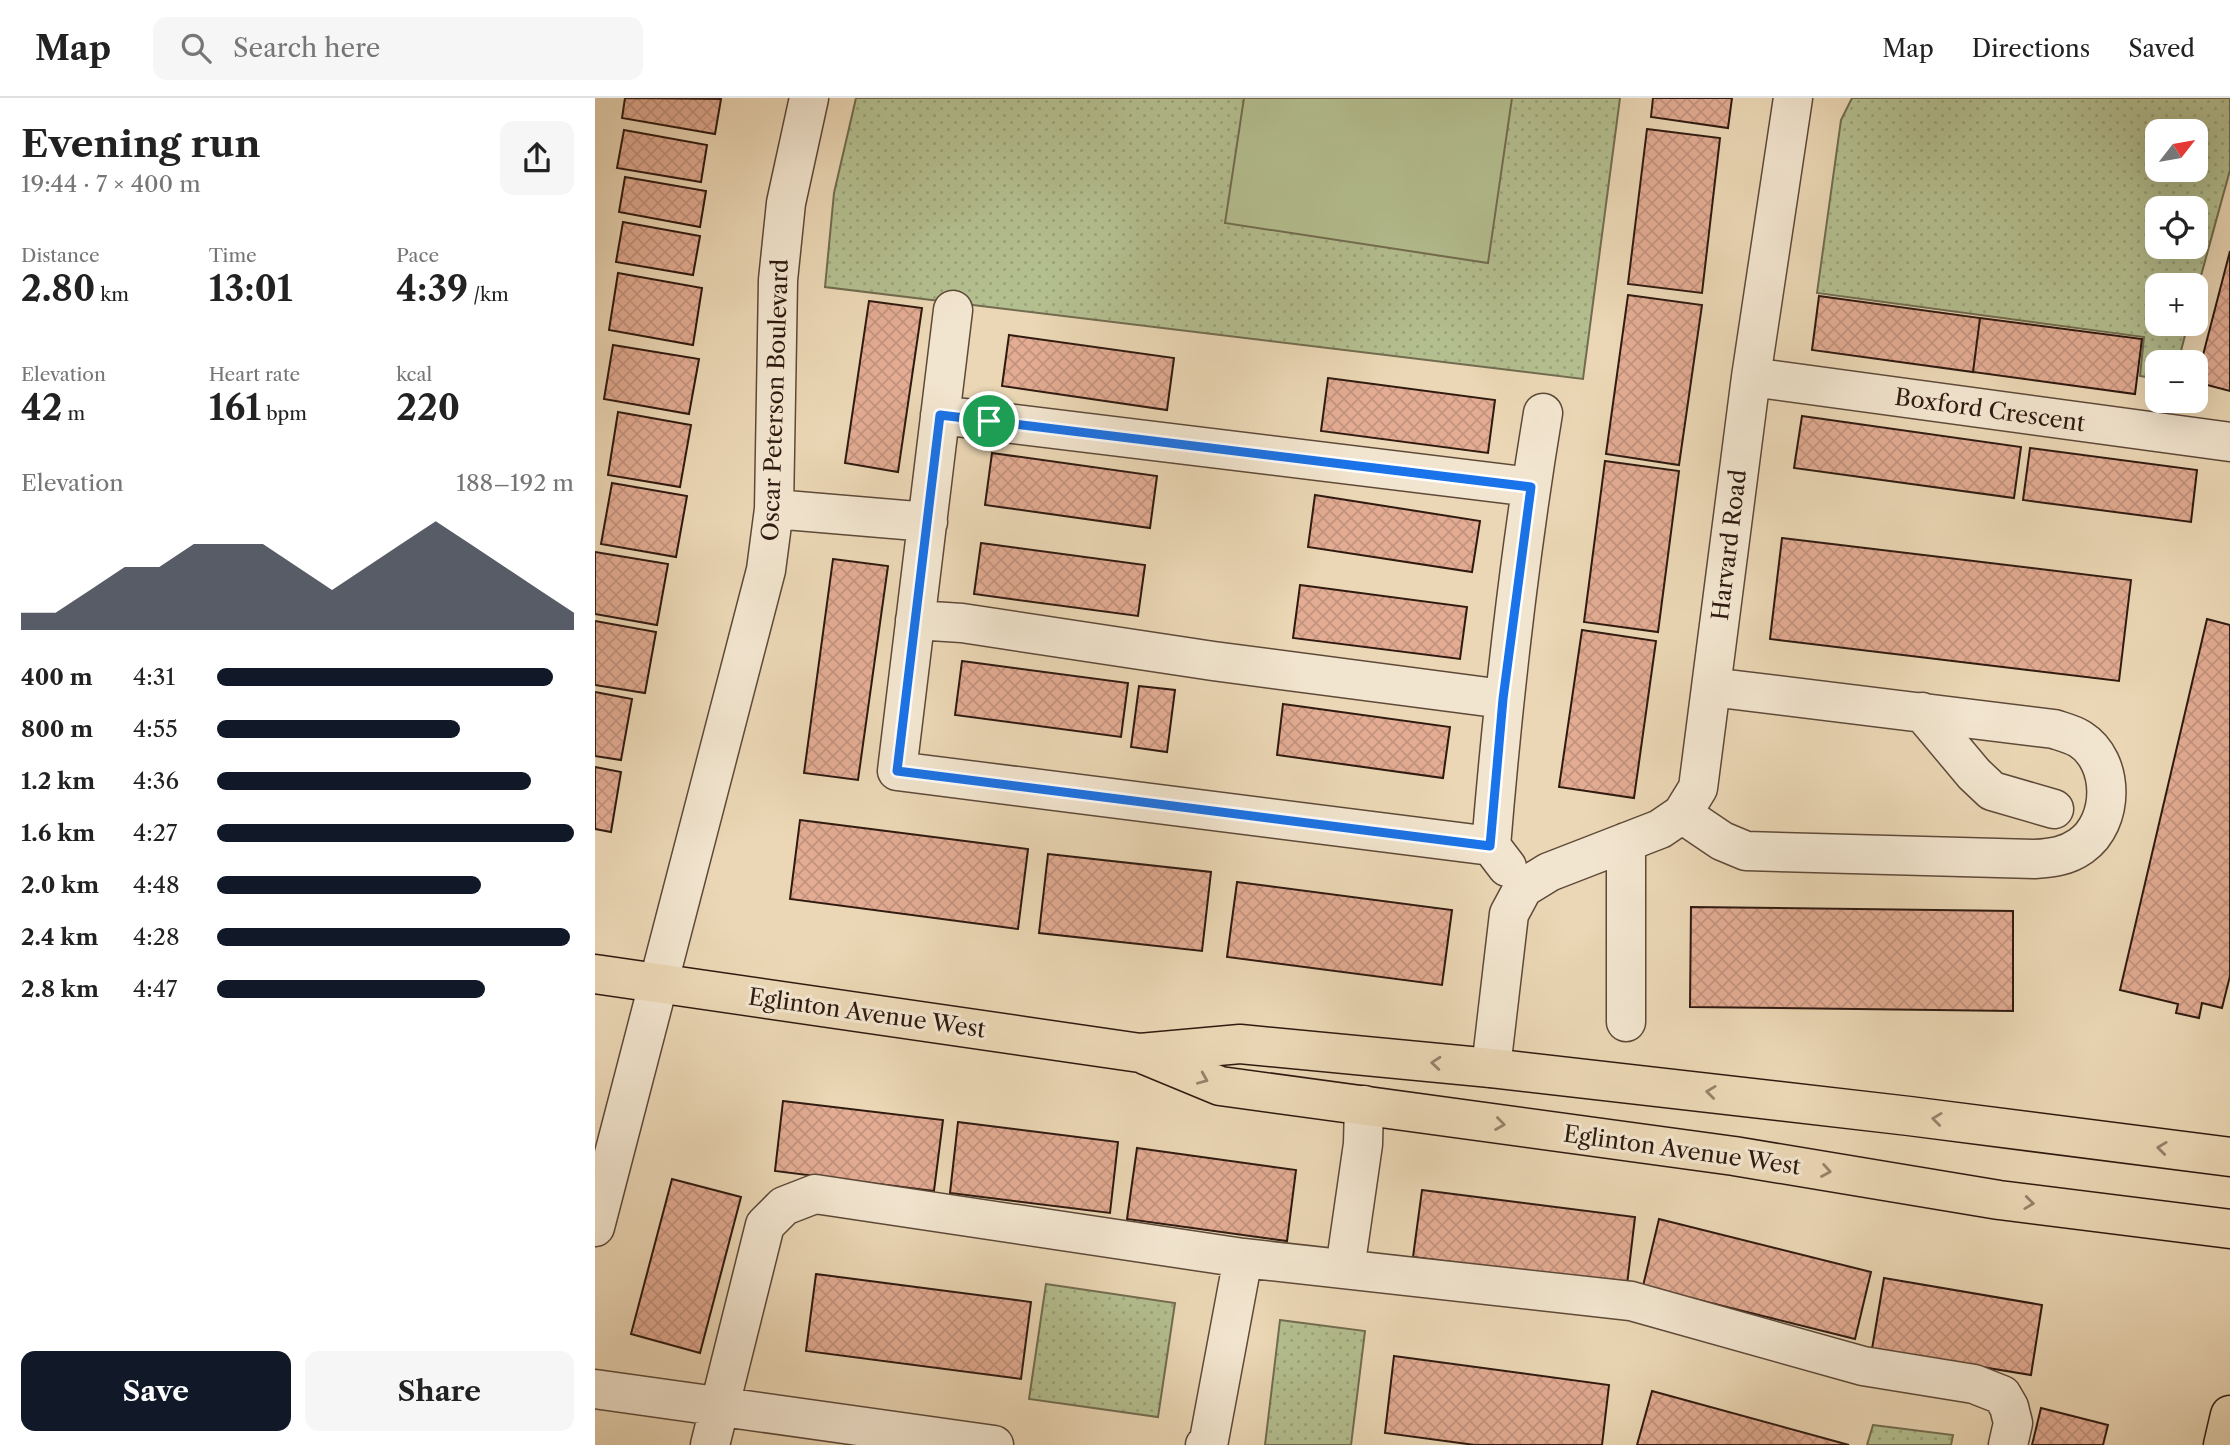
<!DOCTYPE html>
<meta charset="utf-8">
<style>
:root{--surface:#fff;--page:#f6f6f6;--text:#222;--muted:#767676;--line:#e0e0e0;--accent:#111827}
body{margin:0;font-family:"Libre Caslon Text",serif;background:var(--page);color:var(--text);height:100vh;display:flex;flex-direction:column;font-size:26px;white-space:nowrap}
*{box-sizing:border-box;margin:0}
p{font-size:23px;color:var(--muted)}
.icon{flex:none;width:38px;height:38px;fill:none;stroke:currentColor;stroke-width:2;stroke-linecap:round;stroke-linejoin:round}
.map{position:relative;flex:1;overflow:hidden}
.side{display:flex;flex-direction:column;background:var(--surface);width:595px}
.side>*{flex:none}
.needle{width:46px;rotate:59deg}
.buttons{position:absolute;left:1550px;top:21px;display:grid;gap:14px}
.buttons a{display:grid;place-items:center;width:63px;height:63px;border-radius:14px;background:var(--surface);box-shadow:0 7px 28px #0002;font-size:35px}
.pin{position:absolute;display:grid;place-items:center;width:60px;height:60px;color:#fff;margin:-30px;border:4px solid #fff;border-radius:50%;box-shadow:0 2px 7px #0007}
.round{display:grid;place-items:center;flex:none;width:74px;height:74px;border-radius:14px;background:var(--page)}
.head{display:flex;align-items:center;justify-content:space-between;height:119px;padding:0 21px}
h1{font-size:38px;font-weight:700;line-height:52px}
.metrics{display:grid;grid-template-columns:repeat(3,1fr);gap:10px;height:119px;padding:7px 21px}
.metrics div{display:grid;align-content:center}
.metrics b{font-size:35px;font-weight:700}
.metrics small{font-size:19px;font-weight:400}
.metrics p{font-size:19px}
.chart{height:196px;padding:14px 21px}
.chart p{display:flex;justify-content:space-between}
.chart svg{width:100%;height:126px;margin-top:7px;fill:var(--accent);opacity:.7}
.cta{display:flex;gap:14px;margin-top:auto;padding:14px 21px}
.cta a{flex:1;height:80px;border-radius:14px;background:var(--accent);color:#fff;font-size:28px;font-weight:700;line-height:80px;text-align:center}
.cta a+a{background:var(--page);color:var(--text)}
ul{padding:0 21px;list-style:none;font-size:23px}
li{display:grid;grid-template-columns:112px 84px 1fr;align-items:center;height:52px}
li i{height:18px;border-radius:9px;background:var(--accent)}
header{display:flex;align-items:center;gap:42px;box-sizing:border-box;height:98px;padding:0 35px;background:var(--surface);border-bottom:2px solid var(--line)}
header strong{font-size:33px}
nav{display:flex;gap:38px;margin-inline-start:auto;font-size:24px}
.search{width:490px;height:63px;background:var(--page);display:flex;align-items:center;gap:18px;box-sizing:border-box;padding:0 24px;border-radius:14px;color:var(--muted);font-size:26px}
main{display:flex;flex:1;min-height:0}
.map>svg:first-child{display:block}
.grass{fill:url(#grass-dots);stroke:#726c50;stroke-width:2;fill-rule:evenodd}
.garden{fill:#b4bf90;stroke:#726c50;stroke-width:2}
.building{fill:url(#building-cross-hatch);stroke:#2f1a10;stroke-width:2}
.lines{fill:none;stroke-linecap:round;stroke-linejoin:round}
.minor-casing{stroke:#5e4939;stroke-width:41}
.major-casing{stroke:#2f1a10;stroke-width:41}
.minor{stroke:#f2e5cf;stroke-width:38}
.major{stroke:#ebd7b5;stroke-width:38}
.oneway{stroke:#96826b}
.route-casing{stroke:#fff;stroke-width:14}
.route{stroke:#1a73e8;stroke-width:9}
.labels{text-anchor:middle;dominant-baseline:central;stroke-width:6;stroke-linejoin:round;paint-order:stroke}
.street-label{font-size:23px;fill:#2f1a10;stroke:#f2e5cf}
</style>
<header>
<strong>Map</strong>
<div class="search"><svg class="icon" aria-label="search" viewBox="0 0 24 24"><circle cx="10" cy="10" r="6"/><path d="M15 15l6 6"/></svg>Search here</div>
<nav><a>Map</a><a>Directions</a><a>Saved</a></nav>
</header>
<main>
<section class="side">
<div class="head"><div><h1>Evening run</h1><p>19:44 · 7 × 400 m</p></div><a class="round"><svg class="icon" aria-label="share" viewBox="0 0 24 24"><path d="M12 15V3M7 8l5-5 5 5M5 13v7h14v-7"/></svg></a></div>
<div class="metrics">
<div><p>Distance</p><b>2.80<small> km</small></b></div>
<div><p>Time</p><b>13:01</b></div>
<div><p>Pace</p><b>4:39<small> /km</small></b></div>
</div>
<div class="metrics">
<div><p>Elevation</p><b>42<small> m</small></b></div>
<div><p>Heart rate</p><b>161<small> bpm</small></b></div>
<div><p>kcal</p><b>220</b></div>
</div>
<div class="chart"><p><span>Elevation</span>188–192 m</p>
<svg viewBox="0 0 160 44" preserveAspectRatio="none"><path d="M0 44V38L10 38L20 30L30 22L40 22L50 14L60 14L70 14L80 22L90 30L100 22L110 14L120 6L130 14L140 22L150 30L160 38V44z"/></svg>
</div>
<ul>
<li><b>400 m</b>4:31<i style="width:94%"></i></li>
<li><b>800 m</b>4:55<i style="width:68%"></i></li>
<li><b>1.2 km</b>4:36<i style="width:88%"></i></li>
<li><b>1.6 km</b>4:27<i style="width:100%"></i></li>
<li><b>2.0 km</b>4:48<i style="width:74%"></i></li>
<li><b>2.4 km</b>4:28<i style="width:99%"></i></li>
<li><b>2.8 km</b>4:47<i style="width:75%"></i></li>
</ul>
<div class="cta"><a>Save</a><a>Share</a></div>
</section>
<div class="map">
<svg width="1635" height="1347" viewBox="0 0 1635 1347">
<defs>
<pattern id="grass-dots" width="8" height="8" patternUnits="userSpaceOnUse" patternTransform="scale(1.75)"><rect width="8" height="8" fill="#b4bf90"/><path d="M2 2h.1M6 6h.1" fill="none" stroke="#9ba47b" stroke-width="1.8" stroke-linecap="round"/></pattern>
<pattern id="building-cross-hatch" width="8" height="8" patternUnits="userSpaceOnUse" patternTransform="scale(1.75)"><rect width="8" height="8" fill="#e3ac93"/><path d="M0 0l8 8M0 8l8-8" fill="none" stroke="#c3937e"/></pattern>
</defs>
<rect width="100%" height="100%" fill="#ebd7b5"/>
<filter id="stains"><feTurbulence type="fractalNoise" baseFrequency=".00286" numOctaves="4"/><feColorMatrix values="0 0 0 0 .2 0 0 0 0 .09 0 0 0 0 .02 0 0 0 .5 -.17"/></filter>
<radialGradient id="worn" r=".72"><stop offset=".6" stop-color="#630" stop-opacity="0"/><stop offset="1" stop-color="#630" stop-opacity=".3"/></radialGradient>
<!-- grass -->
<path class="grass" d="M261 0H1025L988 281 230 189 239 95Z
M1257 0H1635V72L1601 196V187H1563V226H1593L1583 264H1563V281L1545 278 1549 239 1222 195 1246 22ZM1563 33H1601V72H1563ZM1563 110H1601V149H1563Z
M451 1186 580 1205 563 1319 434 1301Z
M685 1222 770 1233 756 1347H670Z
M1278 1327 1358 1337 1356 1347H1272Z"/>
<!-- garden -->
<path class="garden" d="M649 0H917L893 165 630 125Z"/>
<!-- building -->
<path class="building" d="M30 0 126 1 120 36 27 20Z
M1058 0H1137L1133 30 1056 19Z
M1052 31 1125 40 1107 195 1033 186Z
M29 32 112 47 106 84 22 70Z
M30 79 111 93 105 129 24 114Z
M28 124 105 138 98 177 21 164Z
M1635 153V293L1601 284Z
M23 175 107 190 98 247 14 232Z
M1033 197 1107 207 1084 367 1011 356Z
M1224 198 1385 220 1378 274 1217 252Z
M274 203 327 210 303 374 250 365Z
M1385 220 1547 241 1540 296 1378 274Z
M414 237 579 260 572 312 407 288Z
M18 247 104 261 94 316 9 301Z
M733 280 900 302 893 355 726 333Z
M23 314 96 327 85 389 13 377Z
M1207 318 1426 349 1419 400 1199 370Z
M1435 350 1602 372 1596 424 1428 402Z
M397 355 562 378 555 430 390 407Z
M1010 363 1084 373 1063 534 989 524Z
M17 385 92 398 81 459 6 446Z
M720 397 885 423 877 474 713 449Z
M1187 440 1536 482 1524 583 1175 541Z
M386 445 550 467 543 518 379 496Z
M0 454 73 466 62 527 0 516Z
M238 461 293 468 263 682 209 675Z
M705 487 872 509 865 561 698 540Z
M1612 521 1635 527V878L1627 910 1607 905 1604 920 1581 915 1583 906 1525 892Z
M0 523 61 534 50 595 0 587Z
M987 532 1061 543 1039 700 964 689Z
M367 563 533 585 526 639 360 617Z
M544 588 580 592 572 654 536 649Z
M0 594 37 601 26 662 0 658Z
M688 606 855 629 848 680 682 657Z
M0 669 26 674 16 734 0 731Z
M205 722 433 751 423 831 195 801Z
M453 756 616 774 607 853 444 835Z
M642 784 857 812 847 887 632 859Z
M1096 809 1418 813V913L1095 909Z
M188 1003 348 1022 339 1093 180 1073Z
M363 1024 523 1044 515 1115 355 1095Z
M542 1050 701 1072 692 1143 532 1121Z
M77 1081 146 1099 105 1255 36 1236Z
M827 1092 1040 1119 1032 1187 818 1159Z
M1064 1121 1276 1174 1260 1241 1048 1188Z
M221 1176 436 1204 426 1281 211 1253Z
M1289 1180 1447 1207 1436 1277 1277 1251Z
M799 1258 1014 1287 1007 1347H880L790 1335Z
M1057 1293 1254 1347H1042Z
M1446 1310 1513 1327 1508 1347H1437Z"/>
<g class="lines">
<!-- minor casing -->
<g class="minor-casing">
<path id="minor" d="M358 212 302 673 896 748
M1156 279 1635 344
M345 317 936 389
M179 411 333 424
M320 522 367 525 618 563 908 601
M1327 614 1379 676 1397 693 1459 711
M1087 716 1127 743 1151 753 1440 761C1457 760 1472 758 1486 748 1520 724 1520 663 1485 641 1477 636 1468 634 1459 631L1116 589
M912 769 896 748C908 603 924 459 948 315
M1031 924V744
M896 970 914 816 928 790 954 774 1065 731 1087 716 1103 690 1156 279 1198 0
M0 1129 171 472 179 411 183 182 191 105 214 0
M750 1171 768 1046 769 1007
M0 1291 399 1347
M115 1347 170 1127 189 1108 220 1096 648 1160 1036 1203 1268 1268 1379 1286 1407 1297 1414 1309 1418 1325 1413 1347
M610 1347 614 1342 648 1160"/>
</g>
<!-- major casing -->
<g class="major-casing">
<path id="major" d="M0 876 545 955 645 946 896 970 1314 1018 1635 1059
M550 957 625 988 1139 1058 1404 1102 1635 1131
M1628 1347 1635 1317"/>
</g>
<!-- minor -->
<use href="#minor" class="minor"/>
<!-- major -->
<use href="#major" class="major"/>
</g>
<!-- one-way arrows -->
<defs><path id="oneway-chevron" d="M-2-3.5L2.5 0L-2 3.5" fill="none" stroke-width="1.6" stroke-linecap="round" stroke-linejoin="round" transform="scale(1.75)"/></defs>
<g class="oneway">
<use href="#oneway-chevron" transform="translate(841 965) rotate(-175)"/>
<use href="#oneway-chevron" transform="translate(608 981) rotate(23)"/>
<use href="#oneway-chevron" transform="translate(1116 994) rotate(-173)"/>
<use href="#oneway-chevron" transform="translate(1342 1021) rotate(-173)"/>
<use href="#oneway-chevron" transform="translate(905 1026) rotate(8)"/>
<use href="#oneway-chevron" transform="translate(1567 1050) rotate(-173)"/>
<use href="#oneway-chevron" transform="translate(1231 1073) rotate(10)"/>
<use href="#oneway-chevron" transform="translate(1434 1105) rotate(7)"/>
</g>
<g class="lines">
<!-- route casing -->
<g class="route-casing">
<path id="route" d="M345 317 936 389 908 601 895 748 302 673Z"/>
</g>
<!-- route -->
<use href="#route" class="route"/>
</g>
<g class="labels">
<!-- street labels -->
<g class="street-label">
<text transform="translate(180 302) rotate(-88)">Oscar Peterson Boulevard</text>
<text transform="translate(1395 312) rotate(8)">Boxford Crescent</text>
<text transform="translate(1134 447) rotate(-83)">Harvard Road</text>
<text transform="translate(272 915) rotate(8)">Eglinton Avenue West</text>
<text transform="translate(1087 1052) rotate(8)">Eglinton Avenue West</text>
</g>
</g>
<rect width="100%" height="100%" filter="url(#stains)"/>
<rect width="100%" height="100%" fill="url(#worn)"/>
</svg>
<div class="buttons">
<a><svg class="needle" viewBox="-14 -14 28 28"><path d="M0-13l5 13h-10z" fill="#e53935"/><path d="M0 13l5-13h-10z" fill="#767676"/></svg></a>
<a><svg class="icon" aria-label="locate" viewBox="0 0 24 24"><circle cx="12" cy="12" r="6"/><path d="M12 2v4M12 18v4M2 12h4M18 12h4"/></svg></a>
<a>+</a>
<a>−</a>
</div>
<div class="pin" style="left:394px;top:323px;background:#1e9e55"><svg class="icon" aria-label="arrive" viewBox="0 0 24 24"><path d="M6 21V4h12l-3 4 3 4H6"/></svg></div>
</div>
</main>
